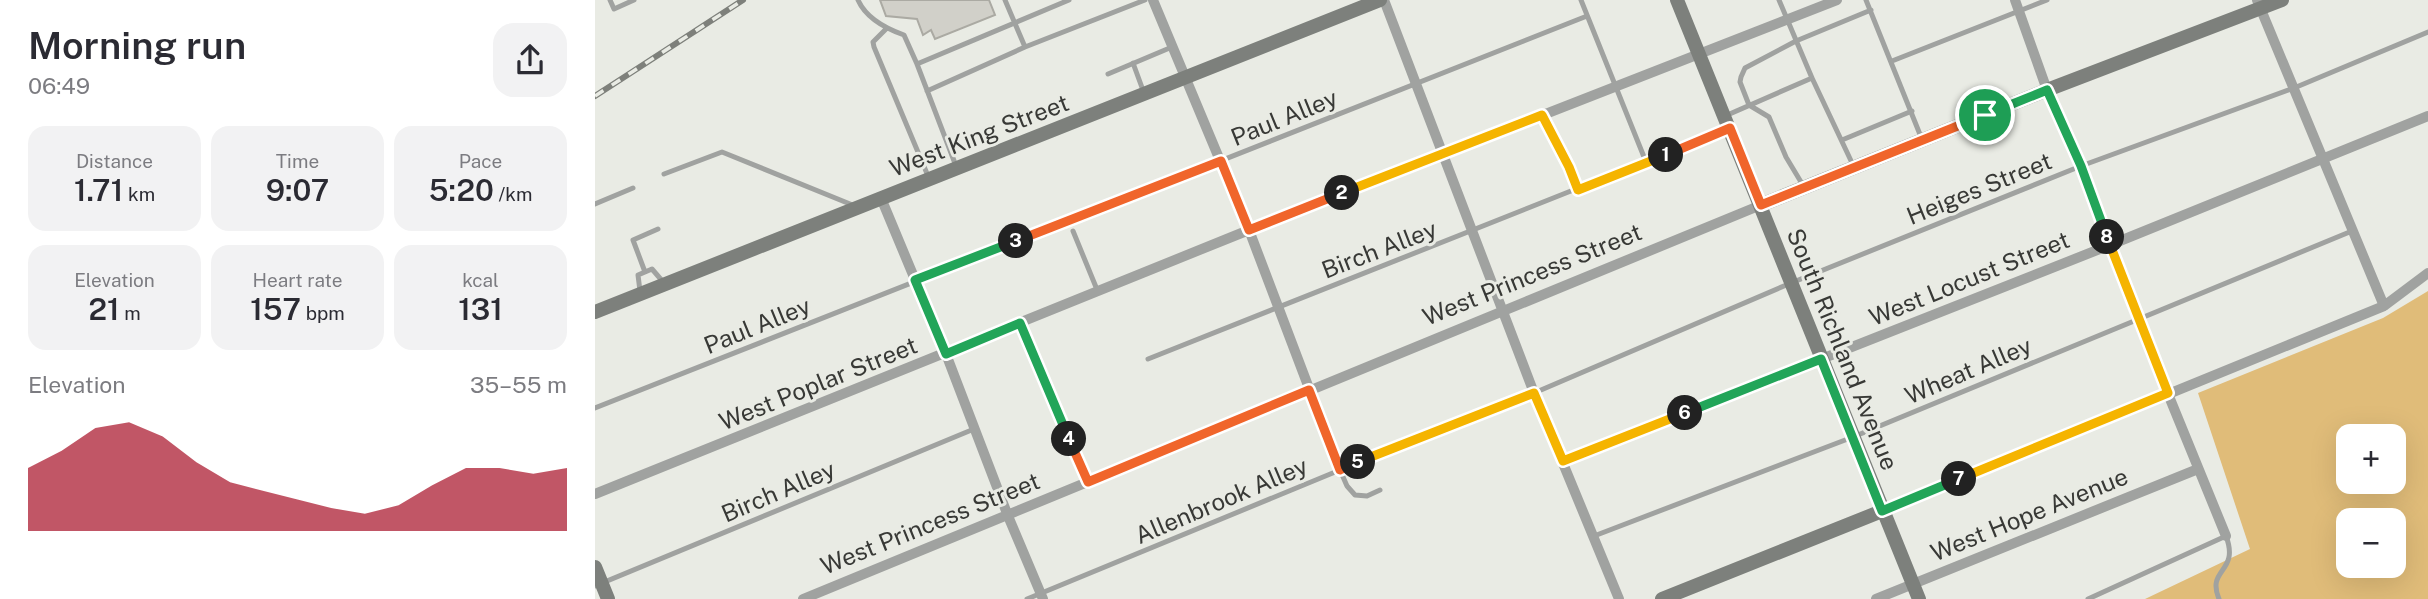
<!DOCTYPE html>
<meta charset="utf-8">
<style>
:root{--surface:#fff;--page:#f2f2f3;--text:#2b2b33;--muted:#7c7c81;--accent:#a81026}
body{margin:0;font-family:"Public Sans",sans-serif;background:var(--page);color:var(--text);height:100vh;display:flex;flex-direction:column;font-size:26px;white-space:nowrap}
*{box-sizing:border-box;margin:0}
p{font-size:23px;color:var(--muted)}
.icon{flex:none;width:38px;height:38px;fill:none;stroke:currentColor;stroke-width:2;stroke-linecap:round;stroke-linejoin:round}
.map{position:relative;flex:1;overflow:hidden}
.sheet{display:flex;flex-direction:column;background:var(--surface);width:595px}
.sheet>*{flex:none}
.controls{position:absolute;left:1741px;top:424px;display:grid;gap:14px}
.controls a{display:grid;place-items:center;width:70px;height:70px;border-radius:14px;background:var(--surface);box-shadow:0 7px 28px #0002;font-size:35px}
.pin{position:absolute;display:grid;place-items:center;width:60px;height:60px;color:#fff;margin:-30px;border:4px solid #fff;border-radius:50%;box-shadow:0 2px 7px #0007}
.km{position:absolute;width:35px;height:35px;margin:-18px;border-radius:50%;background:#222;color:#fff;font-size:19px;line-height:35px;text-align:center}
.round{display:grid;place-items:center;flex:none;width:74px;height:74px;border-radius:21px;background:var(--page)}
.summary{display:flex;align-items:center;justify-content:space-between;height:119px;padding:0 28px}
h1{font-size:38px;font-weight:600;line-height:52px}
.figures{display:grid;grid-template-columns:repeat(3,1fr);gap:10px;height:119px;padding:7px 28px}
.figures div{display:grid;align-content:center;border-radius:18px;background:var(--page);text-align:center}
.figures b{font-size:30px;font-weight:600}
.figures small{font-size:19px;font-weight:400}
.figures p{font-size:19px}
.chart{height:196px;padding:14px 28px}
.chart p{display:flex;justify-content:space-between}
.chart svg{width:100%;height:126px;margin-top:7px;fill:var(--accent);opacity:.7}
main{display:flex;flex:1;min-height:0}
.map>svg:first-child{display:block}
.green{fill:#e0bc79;fill-rule:evenodd}
.building{fill:#d1d0c9;stroke:#abaaa3;stroke-width:2}
.lines{fill:none;stroke-linecap:round;stroke-linejoin:round}
.lane{stroke:#a0a2a0;stroke-width:5}
.street{stroke:#a0a2a0;stroke-width:10}
.secondary{stroke:#7d807c;stroke-width:14}
.rail-casing{stroke:#7e807b;stroke-width:6}
.rail{stroke:#e9ebe4;stroke-width:3.5;stroke-dasharray:10;stroke-linecap:butt}
.split-1-casing{stroke:#fff;stroke-width:14}
.split-2-casing{stroke:#fff;stroke-width:14}
.split-3-casing{stroke:#fff;stroke-width:14}
.split-4-casing{stroke:#fff;stroke-width:14}
.split-5-casing{stroke:#fff;stroke-width:14}
.split-6-casing{stroke:#fff;stroke-width:14}
.split-7-casing{stroke:#fff;stroke-width:14}
.split-8-casing{stroke:#fff;stroke-width:14}
.split-9-casing{stroke:#fff;stroke-width:14}
.split-1{stroke:#f0652b;stroke-width:9}
.split-2{stroke:#f5b400;stroke-width:9}
.split-3{stroke:#f0652b;stroke-width:9}
.split-4{stroke:#22a559;stroke-width:9}
.split-5{stroke:#f0652b;stroke-width:9}
.split-6{stroke:#f5b400;stroke-width:9}
.split-7{stroke:#22a559;stroke-width:9}
.split-8{stroke:#f5b400;stroke-width:9}
.split-9{stroke:#22a559;stroke-width:9}
.labels{text-anchor:middle;dominant-baseline:central;stroke-width:6;stroke-linejoin:round;paint-order:stroke}
.street-label{font-size:24px;fill:#383936;stroke:#e9ebe4}
</style>
<main>
<section class="sheet">
<div class="summary"><div><h1>Morning run</h1><p>06:49</p></div><a class="round"><svg class="icon" aria-label="share" viewBox="0 0 24 24"><path d="M12 15V3M7 8l5-5 5 5M5 13v7h14v-7"/></svg></a></div>
<div class="figures">
<div><p>Distance</p><b>1.71<small> km</small></b></div>
<div><p>Time</p><b>9:07</b></div>
<div><p>Pace</p><b>5:20<small> /km</small></b></div>
</div>
<div class="figures">
<div><p>Elevation</p><b>21<small> m</small></b></div>
<div><p>Heart rate</p><b>157<small> bpm</small></b></div>
<div><p>kcal</p><b>131</b></div>
</div>
<div class="chart"><p><span>Elevation</span>35–55 m</p>
<svg viewBox="0 0 160 44" preserveAspectRatio="none"><path d="M0 44V22L10 16L20 8L30 6L40 11L50 20L60 27L70 30L80 33L90 36L100 38L110 35L120 28L130 22L140 22L150 24L160 22V44z"/></svg>
</div>
</section>
<div class="map">
<svg width="1833" height="599" viewBox="0 0 1833 599">
<rect width="100%" height="100%" fill="#e9ebe4"/>
<!-- green -->
<path class="green" d="M1833 291V599H1550L1655 549 1603 393 1788 318ZM1754 436H1799V481H1754ZM1754 520H1799V565H1754Z"/>
<!-- building -->
<path class="building" d="M285 0H394L400 15 340 39 336 30 328 35 322 19 291 16Z"/>
<g class="lines">
<!-- lane -->
<path class="lane" d="M15 0 19 9 39 0
M263 0C271 18 292 29 309 35L322 64
M410 0 430 47
M986 0 1051 162
M1271 0 1326 137
M291 29 278 42 279 47 333 176
M1297 61 1452 0
M538 63 549 93
M513 74 577 47
M1217 78 1258 165
M332 91 430 47 550 0
M947 115 974 167 983 190
M1130 116 1217 78 1184 0
M1247 140 1317 111
M361 166 322 64 474 0
M69 174 127 152 260 206
M1209 187 1191 157 1174 117 1154 105 1145 82 1146 77 1150 68 1201 41 1276 10
M0 204 38 188
M478 231 503 292
M50 272 38 240 63 229
M45 291 43 275 57 269 69 283
M553 359 1132 129
M0 408 992 16
M745 470 752 486 760 495 772 496 785 490
M999 536 1258 437 1757 231
M0 586 379 429
M432 599 745 470 939 393 1196 283 1486 166 1699 88 1833 32
M1493 599 1631 536C1645 573 1611 568 1624 599"/>
<!-- street -->
<path class="street" d="M558 0 654 230 745 470
M789 0 939 393 1024 599
M1420 0 1452 90 1486 166 1542 318 1631 536
M1662 0 1789 306
M286 198 351 354 413 516 448 599
M425 323 493 482
M968 461 1515 245 1833 116
M0 494 654 230 1242 0
M1287 511 1789 306 1833 273
M208 599 1166 205
M1281 599 1603 469"/>
<!-- secondary -->
<path class="secondary" d="M1082 0 1324 599
M1166 205 1452 90 1687 0
M0 312 785 0
M0 567 13 599
M1067 599 1287 511"/>
<!-- rail casing -->
<g class="rail-casing">
<path id="rail" d="M0 96 148 0"/>
</g>
<!-- rail -->
<use href="#rail" class="rail"/>
</g>
<g class="lines">
<!-- split-1 casing -->
<g class="split-1-casing">
<path id="split-1" d="M1071 155 1135 128 1166 205 1390 115"/>
</g>
<!-- split-2 casing -->
<g class="split-2-casing">
<path id="split-2" d="M747 193 947 115 974 167 983 190 1071 155"/>
</g>
<!-- split-3 casing -->
<g class="split-3-casing">
<path id="split-3" d="M421 241 626 161 654 230 747 193"/>
</g>
<!-- split-4 casing -->
<g class="split-4-casing">
<path id="split-4" d="M421 241 320 280 351 354 425 323 474 439"/>
</g>
<!-- split-5 casing -->
<g class="split-5-casing">
<path id="split-5" d="M474 439 493 482 714 390 745 470 763 462"/>
</g>
<!-- split-6 casing -->
<g class="split-6-casing">
<path id="split-6" d="M763 462 939 393 968 461 1090 413"/>
</g>
<!-- split-7 casing -->
<g class="split-7-casing">
<path id="split-7" d="M1090 413 1226 359 1287 511 1364 479"/>
</g>
<!-- split-8 casing -->
<g class="split-8-casing">
<path id="split-8" d="M1364 479 1573 393 1512 237"/>
</g>
<!-- split-9 casing -->
<g class="split-9-casing">
<path id="split-9" d="M1390 115 1452 90 1486 166 1512 237"/>
</g>
<!-- split-1 -->
<use href="#split-1" class="split-1"/>
<!-- split-2 -->
<use href="#split-2" class="split-2"/>
<!-- split-3 -->
<use href="#split-3" class="split-3"/>
<!-- split-4 -->
<use href="#split-4" class="split-4"/>
<!-- split-5 -->
<use href="#split-5" class="split-5"/>
<!-- split-6 -->
<use href="#split-6" class="split-6"/>
<!-- split-7 -->
<use href="#split-7" class="split-7"/>
<!-- split-8 -->
<use href="#split-8" class="split-8"/>
<!-- split-9 -->
<use href="#split-9" class="split-9"/>
</g>
<g class="labels">
<!-- street labels -->
<g class="street-label">
<text transform="translate(689 117) rotate(-22)">Paul Alley</text>
<text transform="translate(384 135) rotate(-21)">West King Street</text>
<text transform="translate(1384 188) rotate(-22)">Heiges Street</text>
<text transform="translate(784 249) rotate(-21)">Birch Alley</text>
<text transform="translate(937 274) rotate(-22)">West Princess Street</text>
<text transform="translate(1374 278) rotate(-22)">West Locust Street</text>
<text transform="translate(162 325) rotate(-22)">Paul Alley</text>
<text transform="translate(1248 349) rotate(68)">South Richland Avenue</text>
<text transform="translate(1373 370) rotate(-23)">Wheat Alley</text>
<text transform="translate(223 383) rotate(-22)">West Poplar Street</text>
<text transform="translate(183 491) rotate(-23)">Birch Alley</text>
<text transform="translate(626 500) rotate(-23)">Allenbrook Alley</text>
<text transform="translate(1434 514) rotate(-22)">West Hope Avenue</text>
<text transform="translate(335 523) rotate(-22)">West Princess Street</text>
</g>
</g>
</svg>
<div class="controls">
<a>+</a>
<a>−</a>
</div>
<div class="pin" style="left:1390px;top:115px;background:#1e9e55"><svg class="icon" aria-label="arrive" viewBox="0 0 24 24"><path d="M6 21V4h12l-3 4 3 4H6"/></svg></div>
<b class="km" style="left:1071px;top:155px">1</b>
<b class="km" style="left:747px;top:193px">2</b>
<b class="km" style="left:421px;top:241px">3</b>
<b class="km" style="left:474px;top:439px">4</b>
<b class="km" style="left:763px;top:462px">5</b>
<b class="km" style="left:1090px;top:413px">6</b>
<b class="km" style="left:1364px;top:479px">7</b>
<b class="km" style="left:1512px;top:237px">8</b>
</div>
</main>
